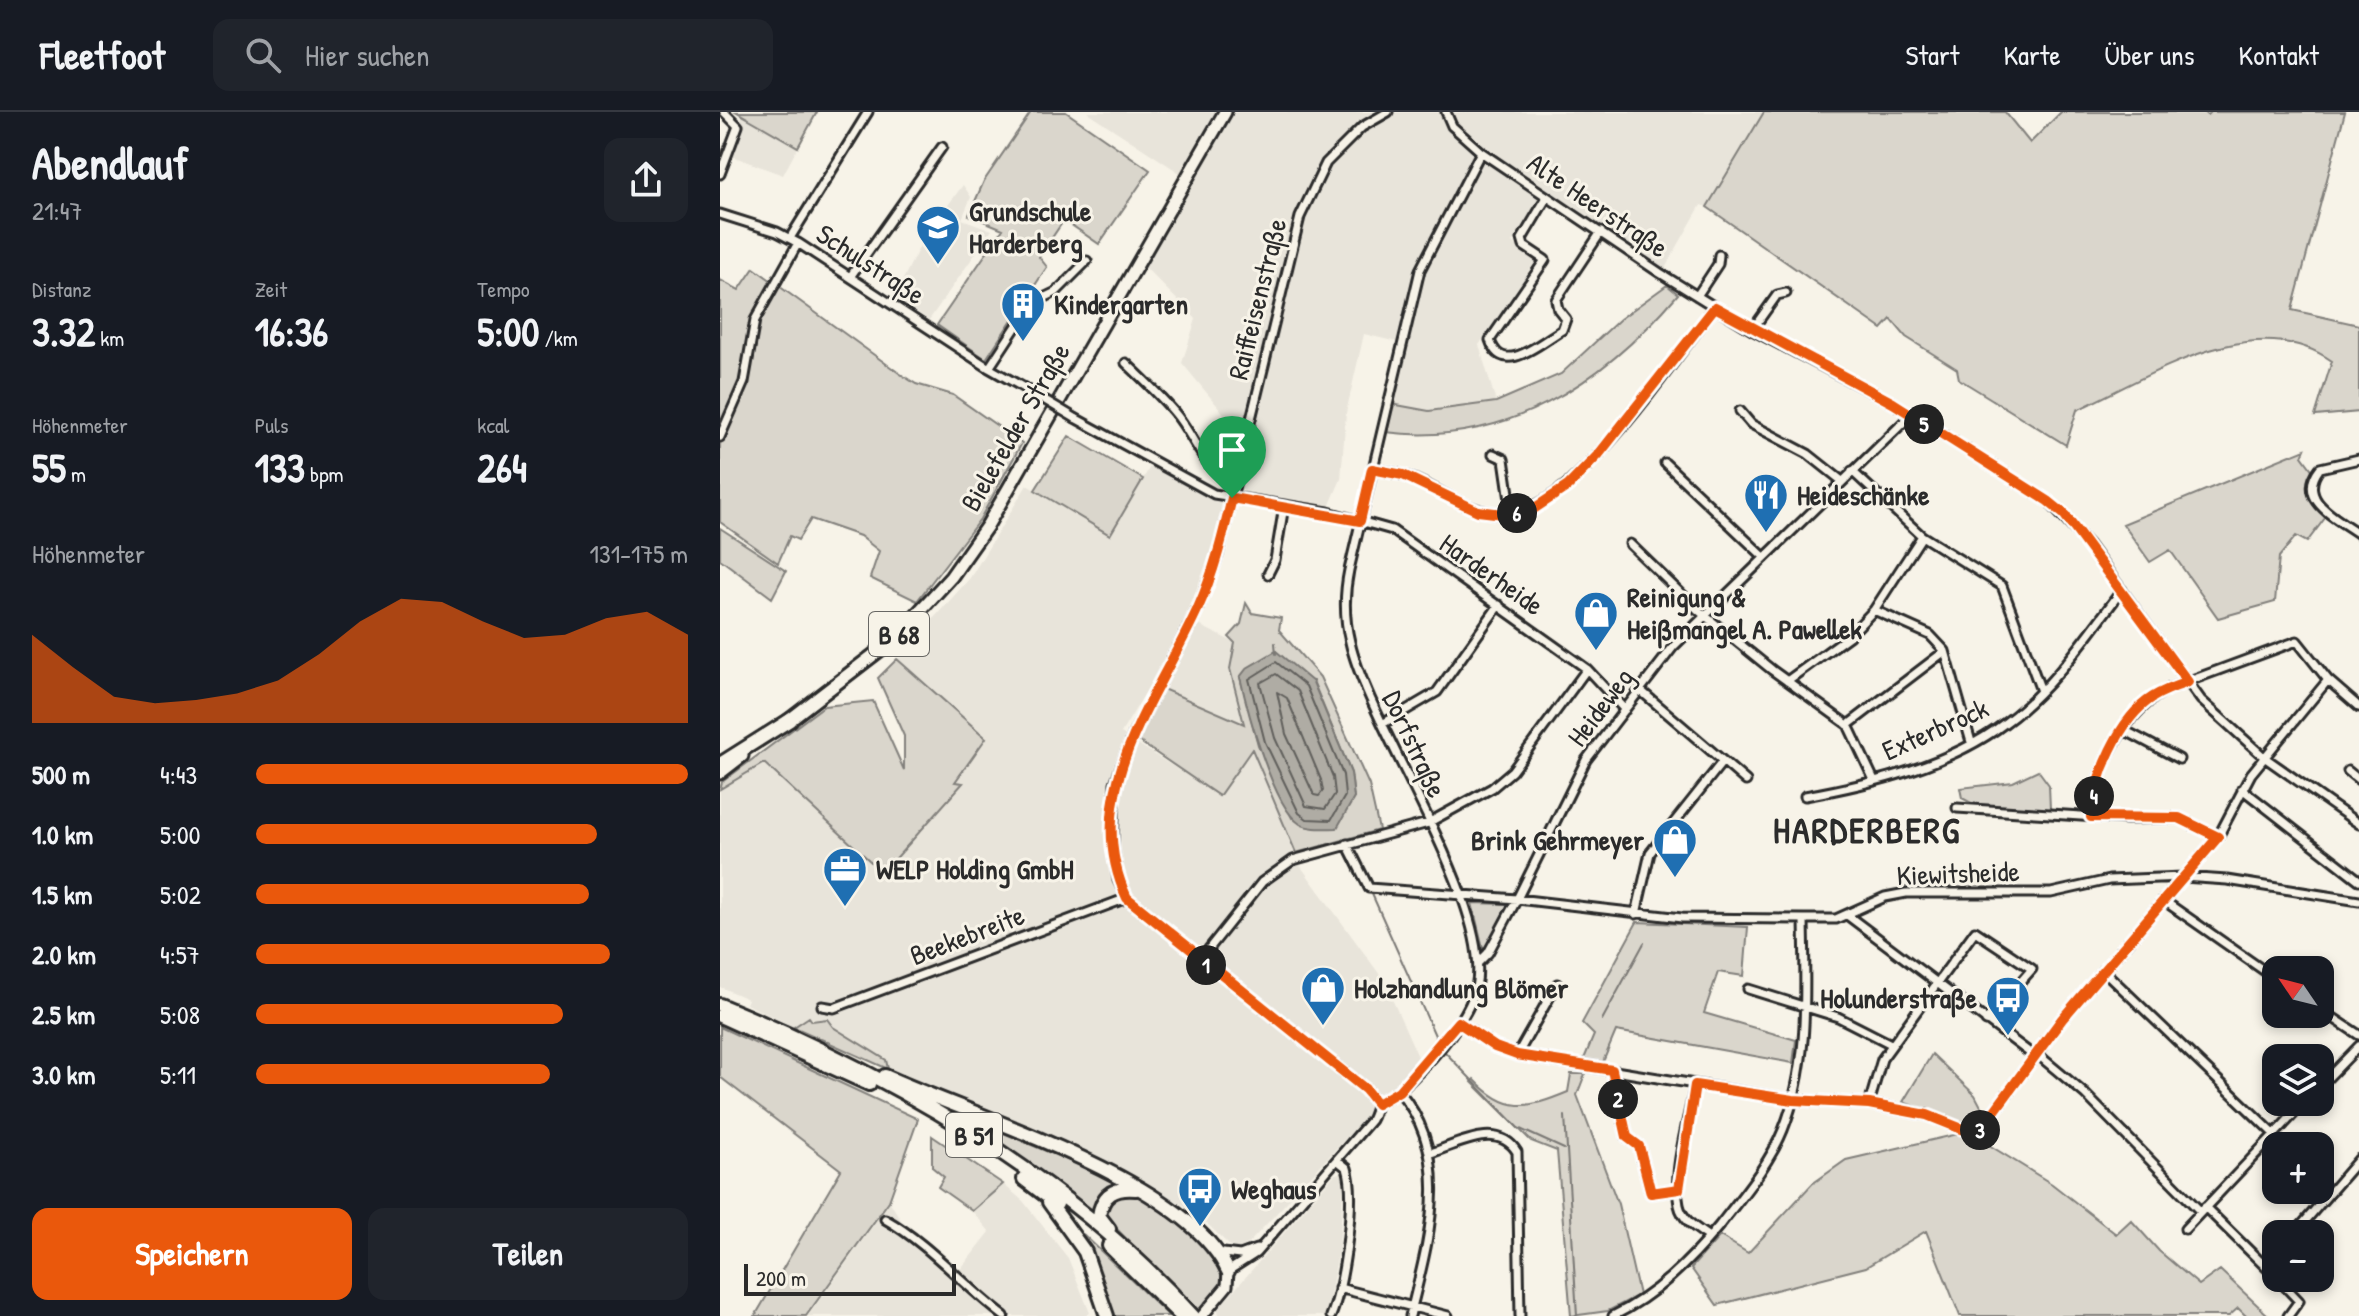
<!DOCTYPE html>
<html lang="de">
<meta charset="utf-8">
<style>
:root{--surface:#171b24;--page:#20242c;--text:#f1f3f6;--muted:#9ea1a6;--line:#363941;--accent:#ea580c}
body{margin:0;font-family:"Patrick Hand",sans-serif;background:var(--page);color:var(--text);height:100vh;display:flex;flex-direction:column;font-size:30px;white-space:nowrap}
*{box-sizing:border-box;margin:0}
p{font-size:26px;color:var(--muted)}
.icon{flex:none;width:44px;height:44px;fill:none;stroke:currentColor;stroke-width:2;stroke-linecap:round;stroke-linejoin:round}
.map{position:relative;flex:1;overflow:hidden}
.details{display:flex;flex-direction:column;background:var(--surface);width:720px}
.details>*{flex:none}
.needle{width:52px;rotate:305deg}
.controls{position:absolute;left:1542px;top:844px;display:grid;gap:16px}
.controls a{display:grid;place-items:center;width:72px;height:72px;border-radius:16px;background:var(--surface);box-shadow:0 4px 12px #0003;font-size:40px}
.scale{position:absolute;left:24px;bottom:20px;width:212px;box-sizing:border-box;padding-left:8px;border:4px solid #2b2b2b;border-top:0;font-size:22px;line-height:28px;white-space:nowrap;color:#2b2b2b;-webkit-text-stroke:6px #f7f3e8;paint-order:stroke}
.pin{position:absolute;display:grid;place-items:center;width:68px;height:68px;color:#fff;margin:-82px -34px;border-radius:50% 50% 50% 0;rotate:-45deg;box-shadow:0 0 8px #0007}
.pin .icon{rotate:45deg}
.km{position:absolute;width:40px;height:40px;margin:-20px;border-radius:50%;background:#222;color:#fff;font-size:22px;line-height:40px;text-align:center}
.round{display:grid;place-items:center;flex:none;width:84px;height:84px;border-radius:16px;background:var(--page)}
.head{display:flex;align-items:center;justify-content:space-between;height:136px;padding:0 32px}
h1{font-size:44px;font-weight:800;line-height:60px}
.figures{display:grid;grid-template-columns:repeat(3,1fr);gap:12px;height:136px;padding:8px 32px}
.figures div{display:grid;align-content:center}
.figures b{font-size:40px;font-weight:800}
.figures small{font-size:22px;font-weight:400}
.figures p{font-size:22px}
.chart{height:224px;padding:16px 32px}
.chart p{display:flex;justify-content:space-between}
.chart svg{width:100%;height:144px;margin-top:8px;fill:var(--accent);opacity:.7}
.cta{display:flex;gap:16px;margin-top:auto;padding:16px 32px}
.cta a{flex:1;height:92px;border-radius:16px;background:var(--accent);color:#fff;font-size:32px;font-weight:800;line-height:92px;text-align:center}
.cta a+a{background:var(--page);color:var(--text)}
ul{padding:0 32px;list-style:none;font-size:26px}
li{display:grid;grid-template-columns:128px 96px 1fr;align-items:center;height:60px}
li i{height:20px;border-radius:10px;background:var(--accent)}
header{display:flex;align-items:center;gap:48px;box-sizing:border-box;height:112px;padding:0 40px;background:var(--surface);border-bottom:2px solid var(--line)}
header strong{font-size:38px}
nav{display:flex;gap:44px;margin-inline-start:auto;font-size:28px}
.search{width:560px;height:72px;background:var(--page);display:flex;align-items:center;gap:20px;box-sizing:border-box;padding:0 28px;border-radius:16px;color:var(--muted);font-size:30px}
main{display:flex;flex:1;min-height:0}
.map>svg:first-child{display:block}
.built{fill:#e8e4da}
.green{fill:#dad6cc;stroke:#82807c;stroke-width:2;fill-rule:evenodd}
.water{fill:#afaca4;stroke:#7a7874;stroke-width:2}
.lines{fill:none;stroke-linecap:round;stroke-linejoin:round}
.shore{stroke:#605f5b;stroke-width:2}
.stream{stroke:#7a7874;stroke-width:2}
.minor-casing{stroke:#2b2b2b;stroke-width:13}
.tertiary-casing{stroke:#2b2b2b;stroke-width:15}
.primary-casing{stroke:#2b2b2b;stroke-width:17}
.trunk-casing{stroke:#2b2b2b;stroke-width:18}
.minor{stroke:#f7f3e8;stroke-width:7}
.tertiary{stroke:#f7f3e8;stroke-width:9}
.primary{stroke:#f7f3e8;stroke-width:11}
.trunk{stroke:#f7f3e8;stroke-width:12}
.minor-bridge-casing{stroke:#2b2b2b;stroke-width:13;stroke-linecap:butt}
.minor-bridge{stroke:#f7f3e8;stroke-width:7}
.route-casing{stroke:#fff;stroke-width:16}
.route{stroke:#ea580c;stroke-width:10}
.labels{text-anchor:middle;dominant-baseline:central;stroke-width:6;stroke-linejoin:round;paint-order:stroke}
.shield{fill:#f7f3e8;stroke:#686764;stroke-width:2}
.shield-label{font-size:26px;font-weight:bold;fill:#2b2b2b}
.street-label{font-size:28px;fill:#2b2b2b;stroke:#f7f3e8}
.poi-label{font-size:28px;font-weight:bold;fill:#2b2b2b;stroke:#f7f3e8;text-anchor:start}
.district-label{font-size:36px;font-weight:bold;letter-spacing:2px;fill:#2b2b2b;stroke:#f7f3e8}
</style>
<header>
<strong>Fleetfoot</strong>
<div class="search"><svg class="icon" aria-label="search" viewBox="0 0 24 24"><circle cx="10" cy="10" r="6"/><path d="M15 15l6 6"/></svg>Hier suchen</div>
<nav><a>Start</a><a>Karte</a><a>Über uns</a><a>Kontakt</a></nav>
</header>
<main>
<section class="details">
<div class="head"><div><h1>Abendlauf</h1><p>21:47</p></div><a class="round"><svg class="icon" aria-label="share" viewBox="0 0 24 24"><path d="M12 15V3M7 8l5-5 5 5M5 13v7h14v-7"/></svg></a></div>
<div class="figures">
<div><p>Distanz</p><b>3.32<small> km</small></b></div>
<div><p>Zeit</p><b>16:36</b></div>
<div><p>Tempo</p><b>5:00<small> /km</small></b></div>
</div>
<div class="figures">
<div><p>Höhenmeter</p><b>55<small> m</small></b></div>
<div><p>Puls</p><b>133<small> bpm</small></b></div>
<div><p>kcal</p><b>264</b></div>
</div>
<div class="chart"><p><span>Höhenmeter</span>131–175 m</p>
<svg viewBox="0 0 160 44" preserveAspectRatio="none"><path d="M0 44V17L10 27L20 36L30 38L40 37L50 35L60 31L70 23L80 13L90 6L100 7L110 13L120 18L130 17L140 12L150 10L160 17V44z"/></svg>
</div>
<ul>
<li><b>500 m</b>4:43<i style="width:100%"></i></li>
<li><b>1.0 km</b>5:00<i style="width:79%"></i></li>
<li><b>1.5 km</b>5:02<i style="width:77%"></i></li>
<li><b>2.0 km</b>4:57<i style="width:82%"></i></li>
<li><b>2.5 km</b>5:08<i style="width:71%"></i></li>
<li><b>3.0 km</b>5:11<i style="width:68%"></i></li>
</ul>
<div class="cta"><a>Speichern</a><a>Teilen</a></div>
</section>
<div class="map">
<svg width="1639" height="1204" viewBox="0 0 1639 1204">
<rect width="100%" height="100%" fill="#f7f3e8"/>
<filter id="ink" filterUnits="userSpaceOnUse"><feTurbulence type="fractalNoise" baseFrequency=".0125" numOctaves="2"/><feDisplacementMap in="SourceGraphic" scale="16" xChannelSelector="R" yChannelSelector="G"/><feConvolveMatrix kernelMatrix="1 2 1 2 8 2 1 2 1" color-interpolation-filters="sRGB"/></filter>
<g filter="url(#ink)">
<!-- built -->
<path class="built" d="M367 0H1045L987 95 981 93 944 158 826 78 792 130 817 147 759 233 776 290 709 299 671 292 685 232 644 222 626 301 621 367 609 395 526 382 520 375 530 325 520 321 462 251 476 207 419 149 466 65Z
M22 4 78 35 63 63 9 43Z
M243 73 251 85 242 107 272 118 209 208 174 185 205 124Z
M430 355 500 389 502 395 494 434 465 506 515 531 510 557 524 613 431 571 401 621 463 661 532 636 579 752 663 867 699 947 528 1132 517 1137 509 1133 475 1100 382 1046 168 957 166 948 113 915 89 905 74 915 26 892 28 887 0 875V677L43 651 164 761 242 671H234L266 626 177 547 250 466 307 373 390 423Z
M621 1061 624 1067 619 1137 606 1204H499L498 1197 615 1062Z
M283 1072 303 1089 348 1146 370 1201 365 1204H88L170 1090 188 1120 235 1164 270 1120 252 1099Z"/>
<!-- green -->
<path class="green" d="M17 0H97L78 35Z
M311 0H346L430 58 379 132 344 108 319 145 327 155 266 247 217 213 283 117 249 103 264 69Z
M1044 0H1285L1310 31 1341 0H1484L1488 3 1491 0H1625L1572 198 1639 213V300L1595 304 1612 249C1535 194 1431 264 1357 298L1346 333 1239 267 1237 257 1186 225 1171 207 1162 217 987 95Z
M34 156 179 261 196 272 233 283 302 331 260 407 197 489 150 466 159 439 140 424 91 407 78 428 70 424 58 451 0 410V332L12 307 6 304 0 315V168L19 178Z
M947 173 958 182C883 271 785 336 665 320L671 292 709 299 776 290 841 262 900 207Z
M349 324 423 367 390 423 315 378Z
M1585 337 1582 344 1593 359 1589 385 1605 406 1587 430 1576 424 1559 445 1555 490 1498 506 1450 438 1430 450 1403 412Z
M0 416 66 459 52 486 0 447Z
M526 491 532 501 561 506 559 518 600 565 649 673 659 718 576 741 532 637 499 684 417 628 443 577 524 612 510 557 515 531 509 525 521 512ZM520 565 593 569 631 661 634 686 572 706 538 633Z
M177 547 266 626 235 670 243 671 163 761 44 651 0 677 2 670 104 594 153 589 184 658V624L158 566Z
M1318 658 1329 673 1330 697 1255 693 1242 686 1240 676 1293 670Z
M752 791 788 792 764 840Z
M917 810 1028 815 1024 864 998 860 984 901 1076 928 1073 951 896 919 883 950 864 947 874 923 862 911Z
M89 905 92 909 107 907 113 915 166 948 168 957 74 915Z
M0 915 198 1007 169 1089 86 1204H35L121 1058 0 965Z
M1212 942 1255 983 1266 1004 1254 1016 1183 990Z
M851 962H865L857 983 898 1092 919 1183 888 1199 851 1204 837 1039 811 1029 752 970 754 967C787 1002 807 997 848 980Z
M212 991 402 1071C384 1074 376 1085 372 1103L287 1037Z
M1238 1022 1261 1034 1264 1030 1332 1072 1396 1122 1411 1108 1439 1139 1479 1173 1500 1158 1549 1204H1526L1518 1196 1509 1204H1240L1206 1119 1146 1155 997 1193 971 1156 1000 1124 1028 1141 1092 1072 1126 1048Z
M212 1024 283 1072 252 1099 218 1075 224 1065 212 1055Z
M408 1080C446 1093 481 1129 503 1163L498 1178 478 1200 388 1108 385 1097 394 1084Z
M363 1122 449 1204H393Z"/>
<!-- water -->
<path class="water" d="M556 539 593 570 631 661 634 686 617 716C606 716 590 718 580 712 553 695 527 597 520 565L527 556Z"/>
<g class="lines">
<!-- shore -->
<path class="shore" d="M556 550 586 574 623 663 625 684 611 708 587 707 579 701 545 630 529 567Z
M556 562 578 579 613 665 615 682 605 697 586 694 555 626 540 571Z
M557 580 567 586 601 668 603 679 599 684 594 683 566 622Z"/>
<!-- stream -->
<path class="stream" d="M555 531 556 542
M652 782 717 928
M882 908 924 831
M724 939 798 1016 844 1037
M845 1004 857 1204"/>
<!-- minor casing -->
<g class="minor-casing">
<path id="minor" d="M726 0 732 14 761 40 940 161 1032 218 1173 291 1328 389 1369 433 1481 588 1544 645 1639 712
M0 62 18 14 4 0
M827 85 802 127 804 134 825 148 770 228C782 266 820 231 842 218L846 207 838 197 836 188 881 120
M0 102 57 120 78 131 269 256 315 282
M70 126 148 0
M130 165 222 35
M977 184 998 152 999 143
M1032 218 1057 183 1066 181
M406 251C423 267 440 283 455 301 474 323 485 362 515 371
M269 256 311 192 336 180 367 149
M1020 299 1031 312 1088 342 1122 369
M355 306 494 382 608 400 672 418 867 557 905 598
M0 325 24 270 35 208 78 131
M773 342 784 347 792 402
M1639 347 1600 356C1575 388 1617 406 1639 422
M945 351 1043 444
M652 357C662 359 672 360 682 363 718 373 744 401 783 402 852 405 954 247 995 195
M1132 359 1202 424 1282 474 1321 579
M910 432 978 498 1052 558 1128 613 1154 668
M548 462 555 448 564 394
M1154 498 1210 523 1225 539 1251 630
M1067 569 1129 524 1154 498 1202 424
M664 611 717 580 779 493
M1128 613 1225 539
M1404 618 1459 647
M1003 649 1026 669
M1628 659 1639 668
M1522 677 1639 768
M1085 684C1152 672 1230 653 1285 611 1332 577 1367 524 1402 478
M1237 696 1407 707 1459 706 1498 725
M1371 705C1374 656 1406 598 1450 576L1577 529 1608 568 1639 595
M627 732 649 776 797 787 962 806 1084 807H1116L1165 785 1186 781H1331L1389 768 1463 765 1507 768 1639 789
M1443 788 1556 867
M916 802 930 741 1003 649 920 578
M1127 803 1314 944
M480 848 542 770 573 748 708 711 772 676 792 659 867 557
M759 850 768 841 797 787 866 648 953 535 1191 303
M1383 858 1554 1022
M1028 877 1118 905 1171 932
M102 894 114 896 407 786
M1600 897 1639 923
M738 910 775 935 797 943 1073 988 1149 992 1207 1003 1257 1023 1342 907 1498 725 1531 662 1608 568
M1316 941 1365 982 1481 1100
M797 943 837 872
M892 958 907 1025 919 1034 931 1081 959 1077
M975 973C969 1005 952 1061 959 1093 962 1108 977 1117 989 1125
M1600 974 1639 934
M679 979C735 1045 708 1129 690 1204
M657 992 645 977 407 786 398 768 393 735 395 671 414 621 480 492 498 443 580 105 606 51 642 15 668 0
M1149 992 1162 947 1255 819 1312 857 1266 909
M711 1041C738 1032 778 1009 797 1040L800 1204
M1485 1095 1556 1165
M165 1107C209 1132 243 1173 284 1204
M1465 1117 1585 990
M1574 1122 1639 1047
M495 1140 520 1143 536 1137
M1545 1153 1556 1141
M508 1159 536 1141 651 1008C654 1003 655 996 658 992 661 987 673 984 679 979 706 955 740 918 753 885 785 809 649 616 630 530 624 506 624 482 629 458L700 158 761 40
M1557 1166 1579 1189 1568 1204
M619 1176 728 1204
M611 1204C623 1175 637 1086 627 1056L617 1048
M893 1204C936 1183 969 1150 999 1114 1022 1084 1049 1053 1063 1018 1090 951 1085 878 1084 807"/>
</g>
<!-- tertiary casing -->
<g class="tertiary-casing">
<path id="tertiary" d="M482 1204 507 1174 508 1159"/>
</g>
<!-- primary casing -->
<g class="primary-casing">
<path id="primary" d="M64 612 173 528 231 465 267 414 505 0
M0 661 22 644"/>
</g>
<!-- trunk casing -->
<g class="trunk-casing">
<path id="trunk" d="M0 652 70 608
M0 893C173 964 346 1064 473 1204
M0 904 149 972
M165 964C254 1005 467 1068 508 1159
M304 1067 337 1092
M329 1090 365 1140 387 1204
M389 1117 379 1104C382 1082 395 1075 416 1077
M389 1134 461 1204"/>
</g>
<!-- minor -->
<use href="#minor" class="minor"/>
<!-- tertiary -->
<use href="#tertiary" class="tertiary"/>
<!-- primary -->
<use href="#primary" class="primary"/>
<!-- trunk -->
<use href="#trunk" class="trunk"/>
<!-- minor-bridge casing -->
<g class="minor-bridge-casing">
<path id="minor-bridge" d="M315 282 355 306"/>
</g>
<!-- minor-bridge -->
<use href="#minor-bridge" class="minor-bridge"/>
</g>
</g>
<g class="lines" filter="url(#ink)">
<!-- route casing -->
<g class="route-casing">
<path id="route" d="M995 195 1173 291 1328 389 1344 402 1468 570C1456 574 1444 578 1433 585 1399 606 1374 666 1371 705L1459 706 1498 725 1342 907 1257 1023 1207 1003 1149 992 1073 988 975 973 959 1077 931 1081 919 1034 907 1025 892 958 797 943 775 935 738 910 679 979 657 992 645 977 407 786C358 681 437 587 478 496 494 461 503 423 512 386L640 409 652 357 683 363 758 399 783 402 812 398 848 374 879 342Z"/>
</g>
<!-- route -->
<use href="#route" class="route"/>
</g>
<!-- icons -->
<defs>
<g id="school-pin" transform="scale(2.3)"><path d="M0 17L-7.5 6A9.5 9.5 0 1 1 7.5 6Z" fill="#1f6fb2" stroke="#f7f3e8"/><path d="M0-5L7-2L0 1L-7-2ZM-4 1L0 2.5L4 1V4Q0 6-4 4Z" fill="#fff"/></g>
<g id="building-pin" transform="scale(2.3)"><path d="M0 17L-7.5 6A9.5 9.5 0 1 1 7.5 6Z" fill="#1f6fb2" stroke="#f7f3e8"/><path d="M-4-6H4V6H1V3H-1V6H-4ZM-2.5-4.3h1.7v1.8h-1.7ZM.8-4.3h1.7v1.8H.8ZM-2.5-1h1.7V.8h-1.7ZM.8-1h1.7V.8H.8Z" fill="#fff"/></g>
<g id="restaurant-pin" transform="scale(2.3)"><path d="M0 17L-7.5 6A9.5 9.5 0 1 1 7.5 6Z" fill="#1f6fb2" stroke="#f7f3e8"/><path d="M-5-6h1v4h1v-4h1v4h1v-4h1v5L-1.5 .5V6h-2V.5L-5-1ZM5-6V6H3V1.5H1.5Q1.5-4 5-6Z" fill="#fff"/></g>
<g id="shop-pin" transform="scale(2.3)"><path d="M0 17L-7.5 6A9.5 9.5 0 1 1 7.5 6Z" fill="#1f6fb2" stroke="#f7f3e8"/><path d="M-5-2.5h2.3a2.7 3.5 0 0 1 5.4 0H5L5.5 6h-11ZM-1.5-2.5h3a1.5 2.3 0 0 0-3 0Z" fill="#fff"/></g>
<g id="office-pin" transform="scale(2.3)"><path d="M0 17L-7.5 6A9.5 9.5 0 1 1 7.5 6Z" fill="#1f6fb2" stroke="#f7f3e8"/><path d="M-6-3h4V-5.5h4V-3h4V5H-6ZM-1-4.5V-3h2v-1.5ZM-6 0V1H6V0Z" fill="#fff"/></g>
<g id="bus-pin" transform="scale(2.3)"><path d="M0 17L-7.5 6A9.5 9.5 0 1 1 7.5 6Z" fill="#1f6fb2" stroke="#f7f3e8"/><path d="M-5-6H5V4H4V6H2V4H-2V6H-4V4H-5ZM-3.5-4V0h7V-4ZM-3.5 1.2v1.5H-2V1.2ZM2 1.2v1.5H3.5V1.2Z" fill="#fff"/></g>
</defs>
<g fill-rule="evenodd">
<use href="#school-pin" x="218" y="115"/>
<use href="#building-pin" x="303" y="192"/>
<use href="#restaurant-pin" x="1046" y="383"/>
<use href="#shop-pin" x="876" y="501"/>
<use href="#shop-pin" x="955" y="728"/>
<use href="#office-pin" x="125" y="757"/>
<use href="#shop-pin" x="603" y="876"/>
<use href="#bus-pin" x="1288" y="886"/>
<use href="#bus-pin" x="480" y="1077"/>
</g>
<g class="labels">
<!-- shield labels -->
<g class="shield">
<rect x="149" y="500" width="60" height="44" rx="6"/>
<rect x="226" y="1001" width="56" height="44" rx="6"/>
</g>
<g class="shield-label">
<text x="179" y="522">B 68</text>
<text x="254" y="1023">B 51</text>
</g>
<!-- street labels -->
<g class="street-label">
<text transform="translate(878 93) rotate(34)">Alte Heerstraße</text>
<text transform="translate(151 152) rotate(33)">Schulstraße</text>
<text transform="translate(537 187) rotate(-76)">Raiffeisenstraße</text>
<text transform="translate(295 315) rotate(-60)">Bielefelder Straße</text>
<text transform="translate(772 462) rotate(35)">Harderheide</text>
<text transform="translate(880 595) rotate(-53)">Heideweg</text>
<text transform="translate(1215 617) rotate(-24)">Exterbrock</text>
<text transform="translate(695 632) rotate(65)">Dorfstraße</text>
<text transform="translate(1238 761) rotate(-2)">Kiewitsheide</text>
<text transform="translate(247 823) rotate(-21)">Beekebreite</text>
</g>
<!-- poi labels -->
<g class="poi-label">
<text x="249" y="99">Grundschule<tspan x="249" dy="32">Harderberg</tspan></text>
<text x="334" y="192">Kindergarten</text>
<text x="1077" y="383">Heideschänke</text>
<text x="907" y="485">Reinigung &amp;<tspan x="907" dy="32">Heißmangel A. Pawellek</tspan></text>
<text x="924" y="728" text-anchor="end">Brink Gehrmeyer</text>
<text x="156" y="757">WELP Holding GmbH</text>
<text x="634" y="876">Holzhandlung Blömer</text>
<text x="1257" y="886" text-anchor="end">Holunderstraße</text>
<text x="511" y="1077">Weghaus</text>
</g>
<!-- district labels -->
<g class="district-label">
<text x="1147" y="717">HARDERBERG</text>
</g>
</g>
</svg>
<div class="controls">
<a><svg class="needle" viewBox="-14 -14 28 28"><path d="M0-13l5 13h-10z" fill="#e53935"/><path d="M0 13l5-13h-10z" fill="#9ea1a6"/></svg></a>
<a><svg class="icon" aria-label="layers" viewBox="0 0 24 24"><path d="M12 4l9 5-9 5-9-5zM3 14l9 5 9-5"/></svg></a>
<a>+</a>
<a>−</a>
</div>
<div class="scale">200 m</div>
<div class="pin" style="left:512px;top:386px;background:#1e9e55"><svg class="icon" aria-label="arrive" viewBox="0 0 24 24"><path d="M6 21V4h12l-3 4 3 4H6"/></svg></div>
<b class="km" style="left:486px;top:853px">1</b>
<b class="km" style="left:898px;top:987px">2</b>
<b class="km" style="left:1260px;top:1018px">3</b>
<b class="km" style="left:1374px;top:684px">4</b>
<b class="km" style="left:1204px;top:312px">5</b>
<b class="km" style="left:797px;top:401px">6</b>
</div>
</main>
